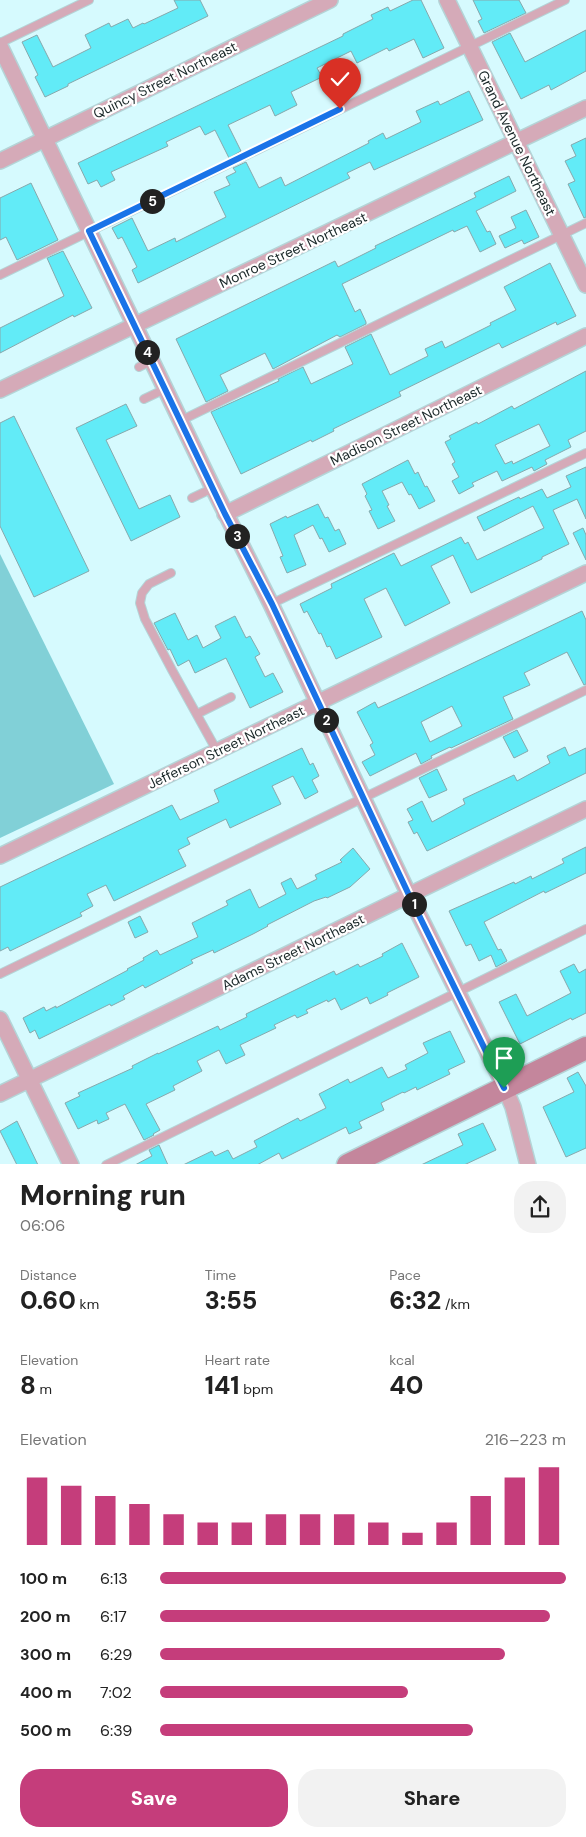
<!DOCTYPE html>
<meta charset="utf-8">
<style>
:root{--surface:#fff;--page:#f2f2f2;--text:#222;--muted:#767676;--accent:#c53d7b}
body{margin:0;font-family:"DM Sans",sans-serif;background:var(--page);color:var(--text);height:100vh;display:flex;flex-direction:column;font-size:19px;white-space:nowrap}
*{box-sizing:border-box;margin:0}
p{font-size:16px;color:var(--muted)}
.icon{flex:none;width:28px;height:28px;fill:none;stroke:currentColor;stroke-width:2;stroke-linecap:round;stroke-linejoin:round}
.map{position:relative;height:1164px;overflow:hidden}
.side{display:flex;flex-direction:column;background:var(--surface);flex:1}
.side>*{flex:none}
.pin{position:absolute;display:grid;place-items:center;width:42px;height:42px;color:#fff;margin:-51px -21px;border-radius:50% 50% 50% 0;rotate:-45deg;box-shadow:0 0 5px #0007}
.pin .icon{rotate:45deg}
.km{position:absolute;width:25px;height:25px;margin:-12px;border-radius:50%;background:#222;color:#fff;font-size:14px;line-height:25px;text-align:center}
.round{display:grid;place-items:center;flex:none;width:52px;height:52px;border-radius:20px;background:var(--page)}
.headline{display:flex;align-items:center;justify-content:space-between;height:85px;padding:0 20px}
h1{font-size:28px;font-weight:800;line-height:38px}
.stats{display:grid;grid-template-columns:repeat(3,1fr);gap:8px;height:85px;padding:5px 20px}
.stats div{display:grid;align-content:center}
.stats b{font-size:25px;font-weight:800}
.stats small{font-size:14px;font-weight:400}
.stats p{font-size:14px}
.chart{height:140px;padding:10px 20px}
.chart p{display:flex;justify-content:space-between}
.chart svg{width:100%;height:90px;margin-top:5px;stroke:var(--accent);stroke-width:6}
.button{display:flex;gap:10px;margin-top:auto;padding:10px 20px}
.button a{flex:1;height:58px;border-radius:20px;background:var(--accent);color:#fff;font-size:20px;font-weight:800;line-height:58px;text-align:center}
.button a+a{background:var(--page);color:var(--text)}
ul{padding:0 20px;list-style:none;font-size:16px}
li{display:grid;grid-template-columns:80px 60px 1fr;align-items:center;height:38px}
li i{height:12px;border-radius:6px;background:var(--accent)}
.map>svg:first-child{display:block}
.green{fill:#81d0d7}
.building{fill:#62ebf7;stroke:#86a8ac;fill-rule:evenodd}
.lines{fill:none;stroke-linecap:round;stroke-linejoin:round}
.lane-casing{stroke:#b4d4d7;stroke-width:10}
.street-casing{stroke:#b4d4d7;stroke-width:18}
.secondary-casing{stroke:#b4d4d7;stroke-width:25}
.lane{stroke:#d5aab8;stroke-width:8}
.street{stroke:#d5aab8;stroke-width:15}
.secondary{stroke:#c4869c;stroke-width:22}
.route-casing{stroke:#fff;stroke-width:10}
.route{stroke:#1a73e8;stroke-width:6}
.labels{text-anchor:middle;dominant-baseline:central;stroke-width:4.5;stroke-linejoin:round;paint-order:stroke}
.street-label{font-size:14px;fill:#192728;stroke:#fff}
</style>
<div class="map">
<svg width="586" height="1165" viewBox="0 0 586 1165">
<rect width="100%" height="100%" fill="#d6fafe"/>
<!-- green -->
<path class="green" d="M0 554 114 784 0 838Z"/>
<!-- building -->
<path class="building" d="M174 0H200L208 16 68 84V86L45 97 35 77 38 75 22 42 37 35 53 67 91 48 85 35 109 23 111 27 128 19 133 28 143 23 144 24 178 8Z
M413 0H421L444 48 423 58 414 39 389 51 387 48 357 63 351 51 317 68 322 77 291 92 297 105 275 116 270 105 228 125 241 151 229 158 215 130 205 135 200 126 166 142 168 146 111 172 115 180 101 187 97 180 88 184 78 163 343 36V34L373 19 371 15 388 7 390 11Z
M473 0H519L526 13 484 33 478 21 482 19Z
M586 30V71L551 90 549 85 521 99 492 42 510 33 525 62Z
M469 91 483 120 374 170 370 162 347 173 350 178 138 283 132 270 137 267 122 237 118 239 112 228 132 218 148 251 175 238 176 242 226 217 214 192 230 185 226 177 236 172 233 168 246 162 259 188 281 177 285 186 369 143 368 141 383 133 386 139 421 122 416 111 438 101 440 105Z
M586 138V217L584 218 568 184 575 181 565 161 576 156 571 145Z
M509 176 516 191 476 211 487 232 490 231 496 244 480 252 467 226 454 232 453 230 342 284 355 312 360 309 366 322V324L340 337 337 335 273 369 265 353 220 375 228 391 206 402 176 339 335 261 338 267 376 248 375 246 476 197 474 193Z
M31 183 58 240 17 260 6 237 0 240V198Z
M526 210 539 237 524 244 522 240 505 248 499 236 516 228 511 217Z
M63 251 92 308 74 317 73 315 0 353V328L64 296 47 258Z
M550 263 576 316 557 325 556 322 502 348 499 343 399 392 401 396 333 429 334 431 312 442 311 440 241 474 211 412 279 381 278 379 303 367 311 384 353 364 345 347 371 334 390 375 428 356 425 349 442 341 445 348 491 325 490 323 516 310 504 287Z
M586 371V431L568 440 571 447 545 460 547 464 534 471 532 467 502 481 497 471 472 483 474 486 459 494 452 481 459 477 452 464 455 462 445 442 451 439 449 436 477 422 478 424 512 406 514 409ZM539 424 550 446 513 464 512 461 505 464 495 445Z
M126 404 137 426 106 440 139 509 170 495 180 517 131 541 76 428Z
M14 416 89 571 34 597 0 526V423Z
M408 460 415 474 418 472 425 487 427 486 435 501 419 509 411 494 409 495 402 482 382 491 389 505 387 506 395 521 378 529 369 511 372 510 365 496 367 494 362 484Z
M586 467V519L577 499 553 510 569 544 542 557V559L471 593 453 555 431 566 450 603 405 626 386 588 364 599 382 637 336 659 330 646 327 647 321 633 319 634 307 611 304 613 300 604 332 588 331 584 394 553 401 566 461 537 465 544 468 542 477 560 544 528 533 506 484 531 477 517 519 497 520 499 542 489 547 498 571 487 566 476Z
M318 504 325 518 328 517 335 531 339 529 346 544 329 552 322 538 320 539 313 525 294 535 306 565 287 573 280 557 283 556 270 524 286 516 287 518Z
M583 528 586 535V560L573 533Z
M582 611 586 620V684L584 685 567 652 524 673 530 685 503 697 513 719 451 748 450 747 431 756 432 758 421 764 416 753 370 776 362 762 375 755 370 745 373 743 357 712 375 702 378 708 408 694ZM452 706 462 726 430 742 421 722Z
M175 613 188 640 197 635 203 648 221 638 215 626 235 616 246 638 250 636 260 654 255 657 265 677 273 673 283 692 250 708 226 658 195 673 189 660 178 666 170 649 168 650 154 623Z
M517 730 528 751 514 758 503 737Z
M565 747 569 756 586 748V773L427 851 417 832 414 834 408 822 413 820 407 809 422 801 432 822 465 804 463 799 514 775 517 781 550 763 547 756Z
M302 748 310 765 313 763 319 776 312 780 318 792 305 799 293 776 272 786 281 804 230 828 226 819 187 838 190 844 178 850 186 866 114 901 106 885 87 894 93 906 80 913 82 916 10 951 8 947 0 951V887L172 805 180 820 219 802 214 790Z
M437 769 447 790 429 798 419 778Z
M586 847V873L545 893 544 891 484 922 498 950 501 949 507 961 496 967 491 955 479 961 471 944 466 946 449 911 514 882 515 884 531 876 532 879 564 863 562 859Z
M353 848 370 869 350 887 327 898 326 897 314 901 267 925 268 926 253 934 214 953 213 950 191 960 193 963 170 975 145 988 143 985 123 996 125 999 111 1006 110 1004 39 1039 35 1030 30 1033 23 1018 44 1007 46 1011 56 1006V1008L128 970 127 969 144 960 143 958 157 950 160 955 198 937 192 923 228 905 226 901 250 889 259 908 286 894 281 883 291 878 297 889 317 879 315 875 342 862 340 860Z
M140 916 148 932 135 938 128 922Z
M402 943 419 977 387 993 388 995 370 1004 367 997 341 1010 335 998 328 1002 327 1000 306 1010 308 1013 297 1018 295 1015 274 1025 276 1028 240 1045 245 1055 226 1064 219 1050 197 1061 202 1071 173 1086 175 1090 146 1104 160 1130 153 1134 154 1135 144 1140 125 1104 106 1113 109 1119 98 1124 97 1120 78 1129 65 1103 80 1096 78 1093 133 1068 132 1066 158 1053V1054L218 1026 220 1030 247 1017 246 1014 334 971 336 975 358 964 360 967 383 956 382 954Z
M574 964 579 973 586 969V1013L572 1020 571 1018 520 1044 499 1002 516 994 527 1016 571 993 560 971Z
M450 1031 465 1062 448 1070 450 1074 417 1090 416 1087 404 1093 403 1092 381 1103 384 1110 359 1122 362 1128 349 1134 346 1127 282 1159 279 1153 257 1165H183L212 1151 215 1156 228 1150 233 1159 257 1147 254 1141 298 1118 300 1121 326 1108 319 1094 348 1079 350 1083 382 1067 388 1078 407 1069 405 1065 428 1053 423 1043Z
M578 1072 586 1086V1148L566 1157 543 1107 574 1092 567 1078Z
M17 1121 38 1165H17L0 1131Z
M483 1123 496 1150 464 1165H421L463 1145 458 1134Z
M159 1145 168 1165H135L152 1156 149 1150Z"/>
<g class="lines">
<!-- lane casing -->
<g class="lane-casing">
<path id="lane" d="M0 43 89 0
M0 275 565 0
M139 367 151 361
M144 399 165 389
M180 421 586 223
M192 498 213 488
M171 573 149 584 142 593 140 603 145 619 172 670 217 751
M271 604 586 453
M197 714 231 697
M0 974 586 690
M106 1165 586 929"/>
</g>
<!-- street casing -->
<g class="street-casing">
<path id="street" d="M447 0 586 285
M0 46 213 488 271 604 409 895 500 1077 513 1107 528 1165
M0 161 330 0
M0 390 586 108
M225 514 586 336
M0 856 586 573
M0 1019 71 1165
M0 1094 586 809"/>
</g>
<!-- secondary casing -->
<g class="secondary-casing">
<path id="secondary" d="M348 1165 586 1048"/>
</g>
<!-- lane -->
<use href="#lane" class="lane"/>
<!-- street -->
<use href="#street" class="street"/>
<!-- secondary -->
<use href="#secondary" class="secondary"/>
</g>
<g class="lines">
<!-- route casing -->
<g class="route-casing">
<path id="route" d="M340 109 89 231 225 514 272 604 409 895 504 1088"/>
</g>
<!-- route -->
<use href="#route" class="route"/>
</g>
<g class="labels">
<!-- street labels -->
<g class="street-label">
<text transform="translate(165 80) rotate(-26)">Quincy Street Northeast</text>
<text transform="translate(517 143) rotate(64)">Grand Avenue Northeast</text>
<text transform="translate(293 250) rotate(-25)">Monroe Street Northeast</text>
<text transform="translate(406 425) rotate(-26)">Madison Street Northeast</text>
<text transform="translate(226 747) rotate(-26)">Jefferson Street Northeast</text>
<text transform="translate(293 952) rotate(-26)">Adams Street Northeast</text>
</g>
</g>
</svg>
<div class="pin" style="left:504px;top:1088px;background:#1e9e55"><svg class="icon" aria-label="arrive" viewBox="0 0 24 24"><path d="M6 21V4h12l-3 4 3 4H6"/></svg></div>
<div class="pin" style="left:340px;top:109px;background:#d93025"><svg class="icon" aria-label="check" viewBox="0 0 24 24"><path d="M5 12l5 5 9-10"/></svg></div>
<b class="km" style="left:414px;top:904px">1</b>
<b class="km" style="left:326px;top:720px">2</b>
<b class="km" style="left:237px;top:536px">3</b>
<b class="km" style="left:147px;top:352px">4</b>
<b class="km" style="left:152px;top:201px">5</b>
</div>
<section class="side">
<div class="headline"><div><h1>Morning run</h1><p>06:06</p></div><a class="round"><svg class="icon" aria-label="share" viewBox="0 0 24 24"><path d="M12 15V3M7 8l5-5 5 5M5 13v7h14v-7"/></svg></a></div>
<div class="stats">
<div><p>Distance</p><b>0.60<small> km</small></b></div>
<div><p>Time</p><b>3:55</b></div>
<div><p>Pace</p><b>6:32<small> /km</small></b></div>
</div>
<div class="stats">
<div><p>Elevation</p><b>8<small> m</small></b></div>
<div><p>Heart rate</p><b>141<small> bpm</small></b></div>
<div><p>kcal</p><b>40</b></div>
</div>
<div class="chart"><p><span>Elevation</span>216–223 m</p>
<svg viewBox="0 0 160 44" preserveAspectRatio="none"><path d="M5 44V11M15 44V15M25 44V20M35 44V24M45 44V29M55 44V33M65 44V33M75 44V29M85 44V29M95 44V29M105 44V33M115 44V38M125 44V33M135 44V20M145 44V11M155 44V6"/></svg>
</div>
<ul>
<li><b>100 m</b>6:13<i style="width:100%"></i></li>
<li><b>200 m</b>6:17<i style="width:96%"></i></li>
<li><b>300 m</b>6:29<i style="width:85%"></i></li>
<li><b>400 m</b>7:02<i style="width:61%"></i></li>
<li><b>500 m</b>6:39<i style="width:77%"></i></li>
</ul>
<div class="button"><a>Save</a><a>Share</a></div>
</section>
